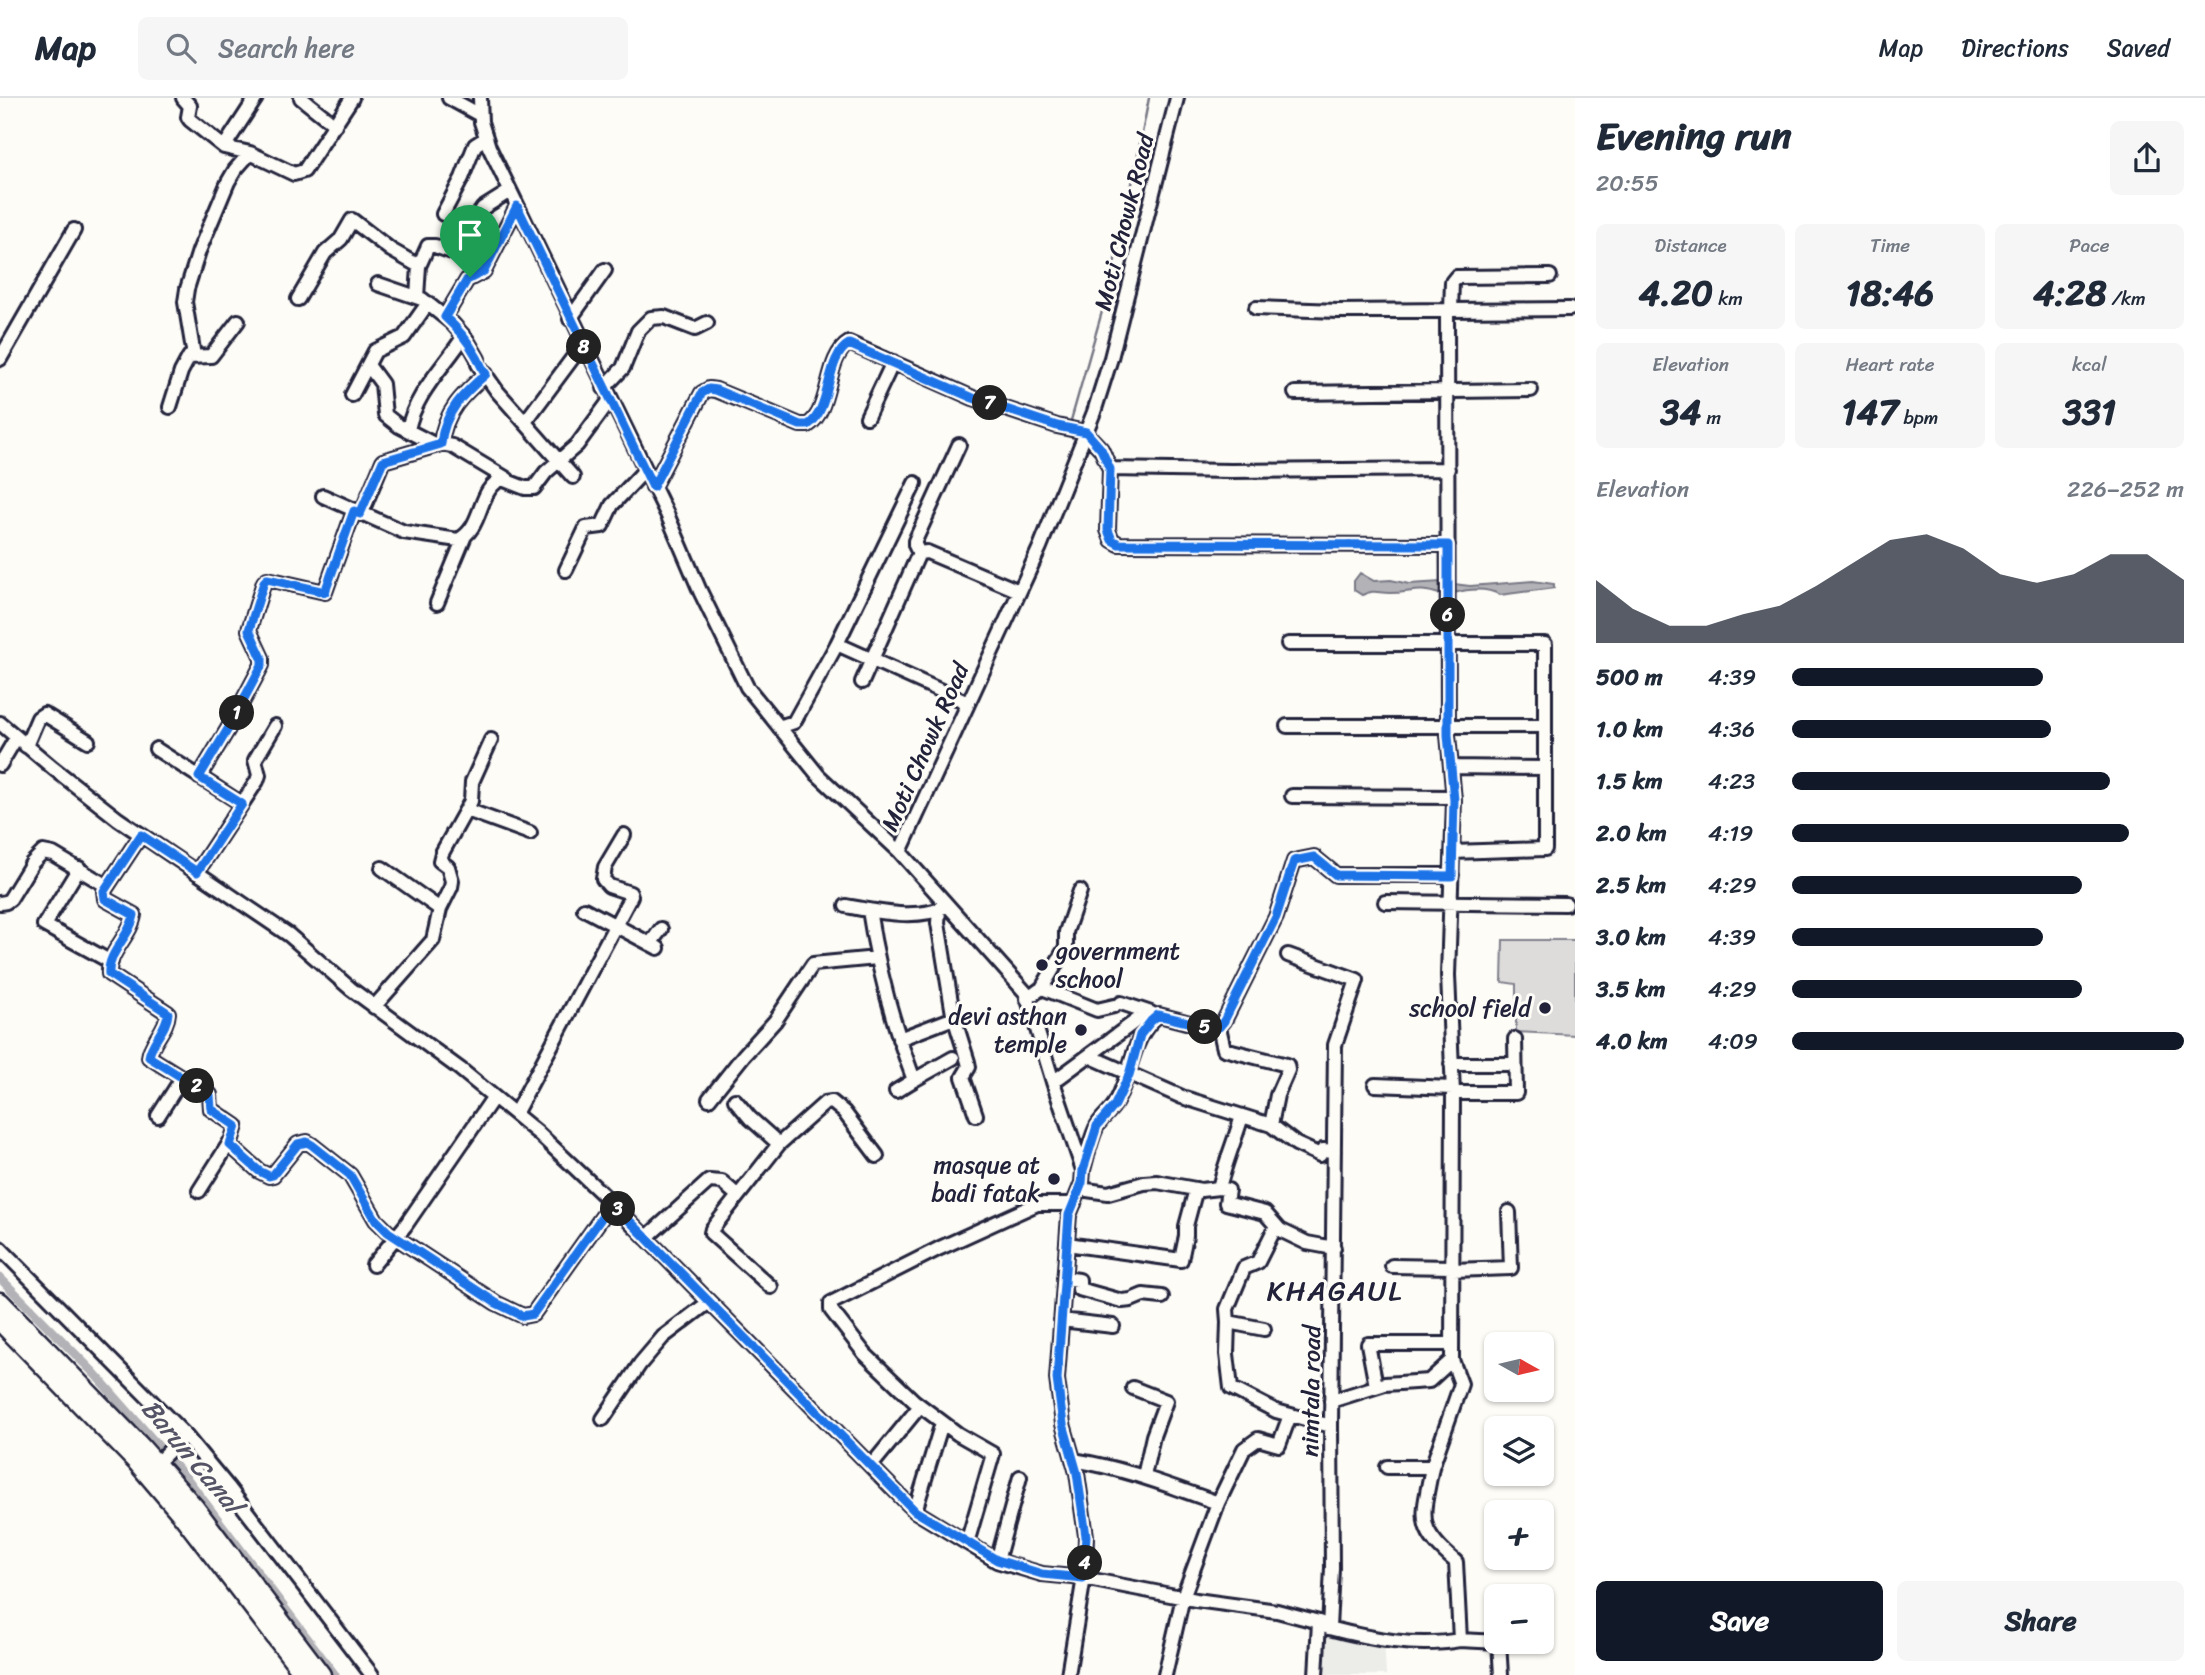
<!DOCTYPE html>
<meta charset="utf-8">
<style>
:root{--surface:#fff;--page:#f6f6f7;--text:#1f2937;--muted:#747a83;--line:#e0e1e3;--accent:#111827}
body{margin:0;font-family:Sriracha,sans-serif;background:var(--page);color:var(--text);height:100vh;display:flex;flex-direction:column;font-size:26px;white-space:nowrap}
*{box-sizing:border-box;margin:0}
p{font-size:23px;color:var(--muted)}
.icon{flex:none;width:38px;height:38px;fill:none;stroke:currentColor;stroke-width:2;stroke-linecap:round;stroke-linejoin:round}
.map{position:relative;flex:1;overflow:hidden}
.sheet{display:flex;flex-direction:column;background:var(--surface);width:630px}
.sheet>*{flex:none}
.needle{width:46px;rotate:98deg}
.controls{position:absolute;left:1484px;top:1234px;display:grid;gap:14px}
.controls a{display:grid;place-items:center;width:70px;height:70px;border-radius:10px;background:var(--surface);box-shadow:0 2px 5px #0004;font-size:35px}
.pin{position:absolute;display:grid;place-items:center;width:60px;height:60px;color:#fff;margin:-72px -30px;border-radius:50% 50% 50% 0;rotate:-45deg;box-shadow:0 0 7px #0007}
.pin .icon{rotate:45deg}
.km{position:absolute;width:35px;height:35px;margin:-18px;border-radius:50%;background:#222;color:#fff;font-size:19px;line-height:35px;text-align:center}
.round{display:grid;place-items:center;flex:none;width:74px;height:74px;border-radius:10px;background:var(--page)}
.summary{display:flex;align-items:center;justify-content:space-between;height:119px;padding:0 21px}
h1{font-size:38px;font-weight:800;line-height:52px}
.figures{display:grid;grid-template-columns:repeat(3,1fr);gap:10px;height:119px;padding:7px 21px}
.figures div{display:grid;align-content:center;border-radius:10px;background:var(--page);text-align:center}
.figures b{font-size:35px;font-weight:800}
.figures small{font-size:19px;font-weight:400}
.figures p{font-size:19px}
.chart{height:196px;padding:14px 21px}
.chart p{display:flex;justify-content:space-between}
.chart svg{width:100%;height:126px;margin-top:7px;fill:var(--accent);opacity:.7}
.action{display:flex;gap:14px;margin-top:auto;padding:14px 21px}
.action a{flex:1;height:80px;border-radius:10px;background:var(--accent);color:#fff;font-size:28px;font-weight:800;line-height:80px;text-align:center}
.action a+a{background:var(--page);color:var(--text)}
ul{padding:0 21px;list-style:none;font-size:23px}
li{display:grid;grid-template-columns:112px 84px 1fr;align-items:center;height:52px}
li i{height:18px;border-radius:9px;background:var(--accent)}
header{display:flex;align-items:center;gap:42px;box-sizing:border-box;height:98px;padding:0 35px;background:var(--surface);border-bottom:2px solid var(--line)}
header strong{font-size:33px}
nav{display:flex;gap:38px;margin-inline-start:auto;font-size:24px}
.search{width:490px;height:63px;background:var(--page);display:flex;align-items:center;gap:18px;box-sizing:border-box;padding:0 24px;border-radius:10px;color:var(--muted);font-size:26px}
main{display:flex;flex:1;min-height:0}
.map>svg:first-child{display:block}
.built{fill:#ecece9}
.green{fill:#dddcdb;stroke:#807f8b;stroke-width:2}
.water{fill:#b2b2b7;stroke:#787885;stroke-width:2}
.lines{fill:none;stroke-linecap:round;stroke-linejoin:round}
.stream{stroke:#787885;stroke-width:2.5}
.canal{stroke:#b2b2b7;stroke-width:9}
.minor-casing{stroke:#22223b;stroke-width:18}
.highway-casing{stroke:#22223b;stroke-width:23}
.minor{stroke:#fdfcf7;stroke-width:12}
.highway{stroke:#fdfcf7;stroke-width:18}
.route-casing{stroke:#fff;stroke-width:14}
.route{stroke:#1a73e8;stroke-width:9}
.poi-dot{fill:#22223b;stroke:#fdfcf7;stroke-width:2.5}
.labels{text-anchor:middle;dominant-baseline:central;stroke-width:6;stroke-linejoin:round;paint-order:stroke}
.street-label{font-size:24px;fill:#22223b;stroke:#fdfcf7}
.poi-label{font-size:24px;fill:#22223b;stroke:#fdfcf7;text-anchor:end}
.water-label{font-size:26px;font-style:italic;fill:#545466;stroke:#fdfcf7}
.quarter-label{font-size:28px;letter-spacing:2px;fill:#22223b;stroke:#fdfcf7}
</style>
<header>
<strong>Map</strong>
<div class="search"><svg class="icon" aria-label="search" viewBox="0 0 24 24"><circle cx="10" cy="10" r="6"/><path d="M15 15l6 6"/></svg>Search here</div>
<nav><a>Map</a><a>Directions</a><a>Saved</a></nav>
</header>
<main>
<div class="map">
<svg width="1575" height="1577" viewBox="0 0 1575 1577">
<rect width="100%" height="100%" fill="#fdfcf7"/>
<filter id="ink" filterUnits="userSpaceOnUse"><feTurbulence type="fractalNoise" baseFrequency=".0143" numOctaves="2"/><feDisplacementMap in="SourceGraphic" scale="14" xChannelSelector="R" yChannelSelector="G"/><feConvolveMatrix kernelMatrix="1 2 1 2 8 2 1 2 1" color-interpolation-filters="sRGB"/></filter>
<g filter="url(#ink)">
<!-- built -->
<path class="built" d="M1325 1532 1384 1541 1386 1577H1323Z"/>
<!-- green -->
<path class="green" d="M1503 842H1575V937L1516 934V886L1502 884Z"/>
<!-- water -->
<path class="water" d="M1360 475 1374 483 1391 482 1409 486 1441 484 1442 497C1416 488 1414 495 1390 495 1376 495 1376 491 1362 497L1354 492V483Z
M1533 483 1554 486V490L1500 497C1486 489 1469 491 1454 495L1453 486 1470 488Z"/>
<g class="lines">
<!-- stream -->
<path class="stream" d="M1070 326 1107 196 1128 106 1149 0"/>
<!-- canal -->
<path class="canal" d="M0 1180 94 1275 188 1382 335 1577"/>
<!-- minor casing -->
<g class="minor-casing">
<path id="minor" d="M183 0 190 8 188 19 190 22 224 49 250 55 294 76 304 73 352 0
M301 0 335 27
M449 0 480 17
M480 0 481 24 489 49 667 416 700 493 747 589 818 677 900 754
M224 49 256 0
M443 116 462 80 475 47 486 40
M378 186 422 201 452 225 467 242 478 261V266L497 293 573 379
M417 199 419 168 428 148H435L452 154 483 110 510 93
M298 201 325 155 341 141 352 122 391 152 419 168
M1256 210 1338 213 1570 211
M1451 212 1452 184 1456 179 1550 178
M445 219 467 182 484 173 517 108
M570 221 605 172
M194 258 185 204 187 191 199 153 228 84 235 72 250 55
M0 261 74 132
M368 267 382 286 385 317 399 328 436 347
M604 290 623 270 638 233 651 220 664 219 695 231 707 225
M1295 295 1531 292
M352 297 375 253 404 239 428 205
M170 309 181 274 189 259 211 258 238 223
M867 319 893 264
M525 324 583 246
M408 332C415 295 444 269 464 238
M441 346C444 314 463 296 486 276
M1110 371 1231 373 1448 371
M653 389 702 295 709 291 716 292 800 327H808C832 312 825 259 849 245L973 300 1057 328 1085 334 1101 351 1110 371 1108 432 1112 442 1119 446 1448 447
M323 398 404 434 458 442C484 430 477 391 502 381L525 390H534L546 374 577 347 610 302
M361 416 383 363 441 346 452 348 507 381
M919 455 915 447V443L959 347
M566 472 586 430 602 428 612 407 645 372
M437 505 464 440
M837 546 915 385
M1288 546H1545V751L1452 754
M862 584 919 455 927 454 1019 493
M0 625 53 670 118 721 289 837 351 891 460 971 538 1035 612 1105 915 1413 997 1463 1042 1476 1083 1480 1196 1502 1277 1513 1319 1524 1329 1530 1332 1470 1331 1328 1335 947 1357 882 1288 857
M1287 628H1545
M779 629 794 624 837 546 968 605
M26 648 38 620 44 616 88 643
M156 651 242 706
M0 667 16 640
M1451 669 1545 670
M199 679 228 631 262 567V560L249 532 264 484 267 481 272 482 325 494 354 413
M1292 698 1454 699
M467 712 530 735
M141 737 104 793 105 801 134 817C131 837 107 855 109 876L168 915C167 932 151 943 149 959L210 997 211 1011 236 1028 230 1047 259 1073 269 1078 273 1077 298 1046 307 1044 312 1047 350 1077 376 1122 388 1134 496 1205 523 1218 533 1216 612 1105
M79 770 44 827 111 864
M382 770 440 811
M197 774 257 683 259 677 255 662 275 628
M1385 804 1566 806
M0 805 6 804 10 801 32 765 43 754 53 756 107 788
M846 808C873 813 918 823 944 809
M584 811 658 850
M869 812C878 871 893 927 914 982L953 960
M939 812 938 825 953 916 968 964 969 969 963 979 976 1017
M650 846 661 831
M1042 890 1097 912 1114 908
M1027 901 1042 890 1066 849V834L1080 793
M1121 905 1151 915
M374 909 433 842 440 811 451 789 452 783 448 769 440 763 442 755 471 703 472 684 491 642
M1219 929 1224 951 1287 967 1288 972 1277 997 1271 1027
M899 941 954 920
M1089 958 1182 999 1271 1027 1296 1046 1320 1057 1323 1052 1334 1053
M1451 966H1515
M1053 984 1148 914
M1375 987 1453 990
M896 993 914 982
M1453 995H1516L1515 941
M709 1001 744 957 775 923 813 866 877 860
M735 1002 750 1020 779 1046 825 1005 832 1004 844 1014 877 1058
M515 1016 631 798 630 795 609 788 603 781 605 769 624 737
M158 1018 182 980
M1083 1072C1087 1058 1090 1043 1096 1030 1100 1020 1111 1014 1116 1004 1132 976 1131 937 1159 917L1213 931 1219 929 1224 923 1276 819 1294 763 1314 759 1336 777H1452
M1219 1090C1225 1065 1235 1042 1242 1018
M1080 1091 1108 1095 1144 1085 1157 1084 1201 1092 1219 1090 1228 1092 1226 1105 1265 1115 1280 1132 1307 1145 1334 1150
M199 1093 230 1044
M646 1140 709 1083 722 1084 738 1098
M1067 1146 1181 1162 1186 1138V1128L1196 1091
M0 1150 185 1337 228 1389 372 1577
M373 1167 405 1128 493 1000
M1392 1168 1452 1169
M1452 1172 1511 1170 1509 1114
M1064 1180 1079 1182V1191L1122 1203 1131 1202 1143 1197 1162 1199
M771 1189 711 1135 712 1131 779 1046
M1061 1222 1113 1228
M1228 1224 1227 1256 1231 1290 1276 1313 1331 1328
M1264 1231 1228 1224 1227 1211 1244 1170 1258 1164 1276 1128
M1376 1288 1368 1246H1452
M1133 1290 1166 1303 1153 1338 1144 1378
M1331 1303 1385 1286 1429 1283 1452 1262
M603 1321 640 1266 663 1239 709 1204
M1073 1362C1124 1370 1170 1388 1218 1405
M156 1366 185 1337
M871 1368 920 1308
M1387 1369H1432L1461 1286 1452 1262 1453 995 1448 877 1454 702 1448 637 1447 212
M1432 1369C1423 1419 1414 1429 1456 1464L1460 1542 1499 1544 1501 1577
M915 1413 942 1325
M967 1445 993 1356 958 1336 914 1303 865 1256 831 1212V1205L940 1150 1037 1106H1074
M997 1463 1020 1379
M1329 1530C1371 1541 1416 1550 1460 1542
M1068 1577 1085 1473 1086 1438 1077 1375 1063 1326 1057 1281 1069 1117 1082 1085 1083 1072 1053 984 1026 895 900 754 1040 449 1094 314 1111 260 1177 0
M1165 1577 1183 1499 1218 1405 1244 1351 1258 1341 1279 1347 1290 1317
M1316 1577 1319 1524"/>
</g>
<!-- highway casing -->
<g class="highway-casing">
<path id="highway" d="M0 1204 140 1348 194 1409 321 1577
M0 1223 137 1364 183 1418 305 1577"/>
</g>
<!-- minor -->
<use href="#minor" class="minor"/>
<!-- highway -->
<use href="#highway" class="highway"/>
</g>
</g>
<g class="lines" filter="url(#ink)">
<!-- route casing -->
<g class="route-casing">
<path id="route" d="M517 108 653 389 702 295 709 291 716 292 800 327H808C832 312 825 259 849 246L973 300 1057 328 1086 334 1101 351 1110 371 1108 432 1112 442 1119 446 1448 447V637L1454 702 1452 778 1336 777 1314 759 1294 763 1276 819 1224 923 1219 929 1213 930 1158 917 1151 923 1140 937 1129 977 1115 1007 1097 1028 1083 1072 1082 1085 1069 1117 1057 1281 1063 1326 1077 1375 1086 1438 1083 1480 1042 1476 997 1462 915 1413 612 1105 533 1216 523 1218 496 1205 388 1134 376 1122 350 1077 312 1047 307 1044 298 1046 273 1077 269 1078 259 1073 230 1047 236 1028 211 1011 210 997 149 959C151 943 167 932 168 915L109 876C107 855 131 837 134 817L105 801 104 793 141 737 197 774 242 706 199 679 228 631 262 567V560L249 532 264 484 267 481 272 482 325 494 354 413 360 416 383 363 441 346C444 314 463 296 486 276 480 269 480 263 475 256 467 241 457 230 445 219L467 182 484 173Z"/>
</g>
<!-- route -->
<use href="#route" class="route"/>
</g>
<!-- markers -->
<g class="poi-dot">
<circle cx="1042" cy="867" r="7"/>
<circle cx="1545" cy="910" r="7"/>
<circle cx="1081" cy="932" r="7"/>
<circle cx="1054" cy="1081" r="7"/>
</g>
<g class="labels">
<!-- street labels -->
<g class="street-label">
<text transform="translate(1124 124) rotate(-76)">Moti Chowk Road</text>
<text transform="translate(925 649) rotate(-66)">Moti Chowk Road</text>
<text transform="translate(1311 1293) rotate(-89)">nimtala road</text>
</g>
<!-- poi labels -->
<g class="poi-label">
<text x="1056" y="853" text-anchor="start">government<tspan x="1056" dy="28">school</tspan></text>
<text x="1531" y="910">school field</text>
<text x="1067" y="918">devi asthan<tspan x="1067" dy="28">temple</tspan></text>
<text x="1040" y="1067">masque at<tspan x="1040" dy="28">badi fatak</tspan></text>
</g>
<!-- water labels -->
<g class="water-label">
<text transform="translate(192 1358) rotate(50)">Barun Canal</text>
</g>
<!-- quarter labels -->
<g class="quarter-label">
<text x="1335" y="1192">KHAGAUL</text>
</g>
</g>
</svg>
<div class="controls">
<a><svg class="needle" viewBox="-14 -14 28 28"><path d="M0-13l5 13h-10z" fill="#e53935"/><path d="M0 13l5-13h-10z" fill="#747a83"/></svg></a>
<a><svg class="icon" aria-label="layers" viewBox="0 0 24 24"><path d="M12 4l9 5-9 5-9-5zM3 14l9 5 9-5"/></svg></a>
<a>+</a>
<a>−</a>
</div>
<div class="pin" style="left:470px;top:179px;background:#1e9e55"><svg class="icon" aria-label="arrive" viewBox="0 0 24 24"><path d="M6 21V4h12l-3 4 3 4H6"/></svg></div>
<b class="km" style="left:237px;top:615px">1</b>
<b class="km" style="left:197px;top:988px">2</b>
<b class="km" style="left:618px;top:1111px">3</b>
<b class="km" style="left:1085px;top:1465px">4</b>
<b class="km" style="left:1205px;top:929px">5</b>
<b class="km" style="left:1448px;top:517px">6</b>
<b class="km" style="left:990px;top:305px">7</b>
<b class="km" style="left:584px;top:249px">8</b>
</div>
<section class="sheet">
<div class="summary"><div><h1>Evening run</h1><p>20:55</p></div><a class="round"><svg class="icon" aria-label="share" viewBox="0 0 24 24"><path d="M12 15V3M7 8l5-5 5 5M5 13v7h14v-7"/></svg></a></div>
<div class="figures">
<div><p>Distance</p><b>4.20<small> km</small></b></div>
<div><p>Time</p><b>18:46</b></div>
<div><p>Pace</p><b>4:28<small> /km</small></b></div>
</div>
<div class="figures">
<div><p>Elevation</p><b>34<small> m</small></b></div>
<div><p>Heart rate</p><b>147<small> bpm</small></b></div>
<div><p>kcal</p><b>331</b></div>
</div>
<div class="chart"><p><span>Elevation</span>226–252 m</p>
<svg viewBox="0 0 160 44" preserveAspectRatio="none"><path d="M0 44V22L10 32L20 38L30 38L40 34L50 31L60 24L70 16L80 8L90 6L100 11L110 20L120 23L130 20L140 13L150 13L160 22V44z"/></svg>
</div>
<ul>
<li><b>500 m</b>4:39<i style="width:64%"></i></li>
<li><b>1.0 km</b>4:36<i style="width:66%"></i></li>
<li><b>1.5 km</b>4:23<i style="width:81%"></i></li>
<li><b>2.0 km</b>4:19<i style="width:86%"></i></li>
<li><b>2.5 km</b>4:29<i style="width:74%"></i></li>
<li><b>3.0 km</b>4:39<i style="width:64%"></i></li>
<li><b>3.5 km</b>4:29<i style="width:74%"></i></li>
<li><b>4.0 km</b>4:09<i style="width:100%"></i></li>
</ul>
<div class="action"><a>Save</a><a>Share</a></div>
</section>
</main>
